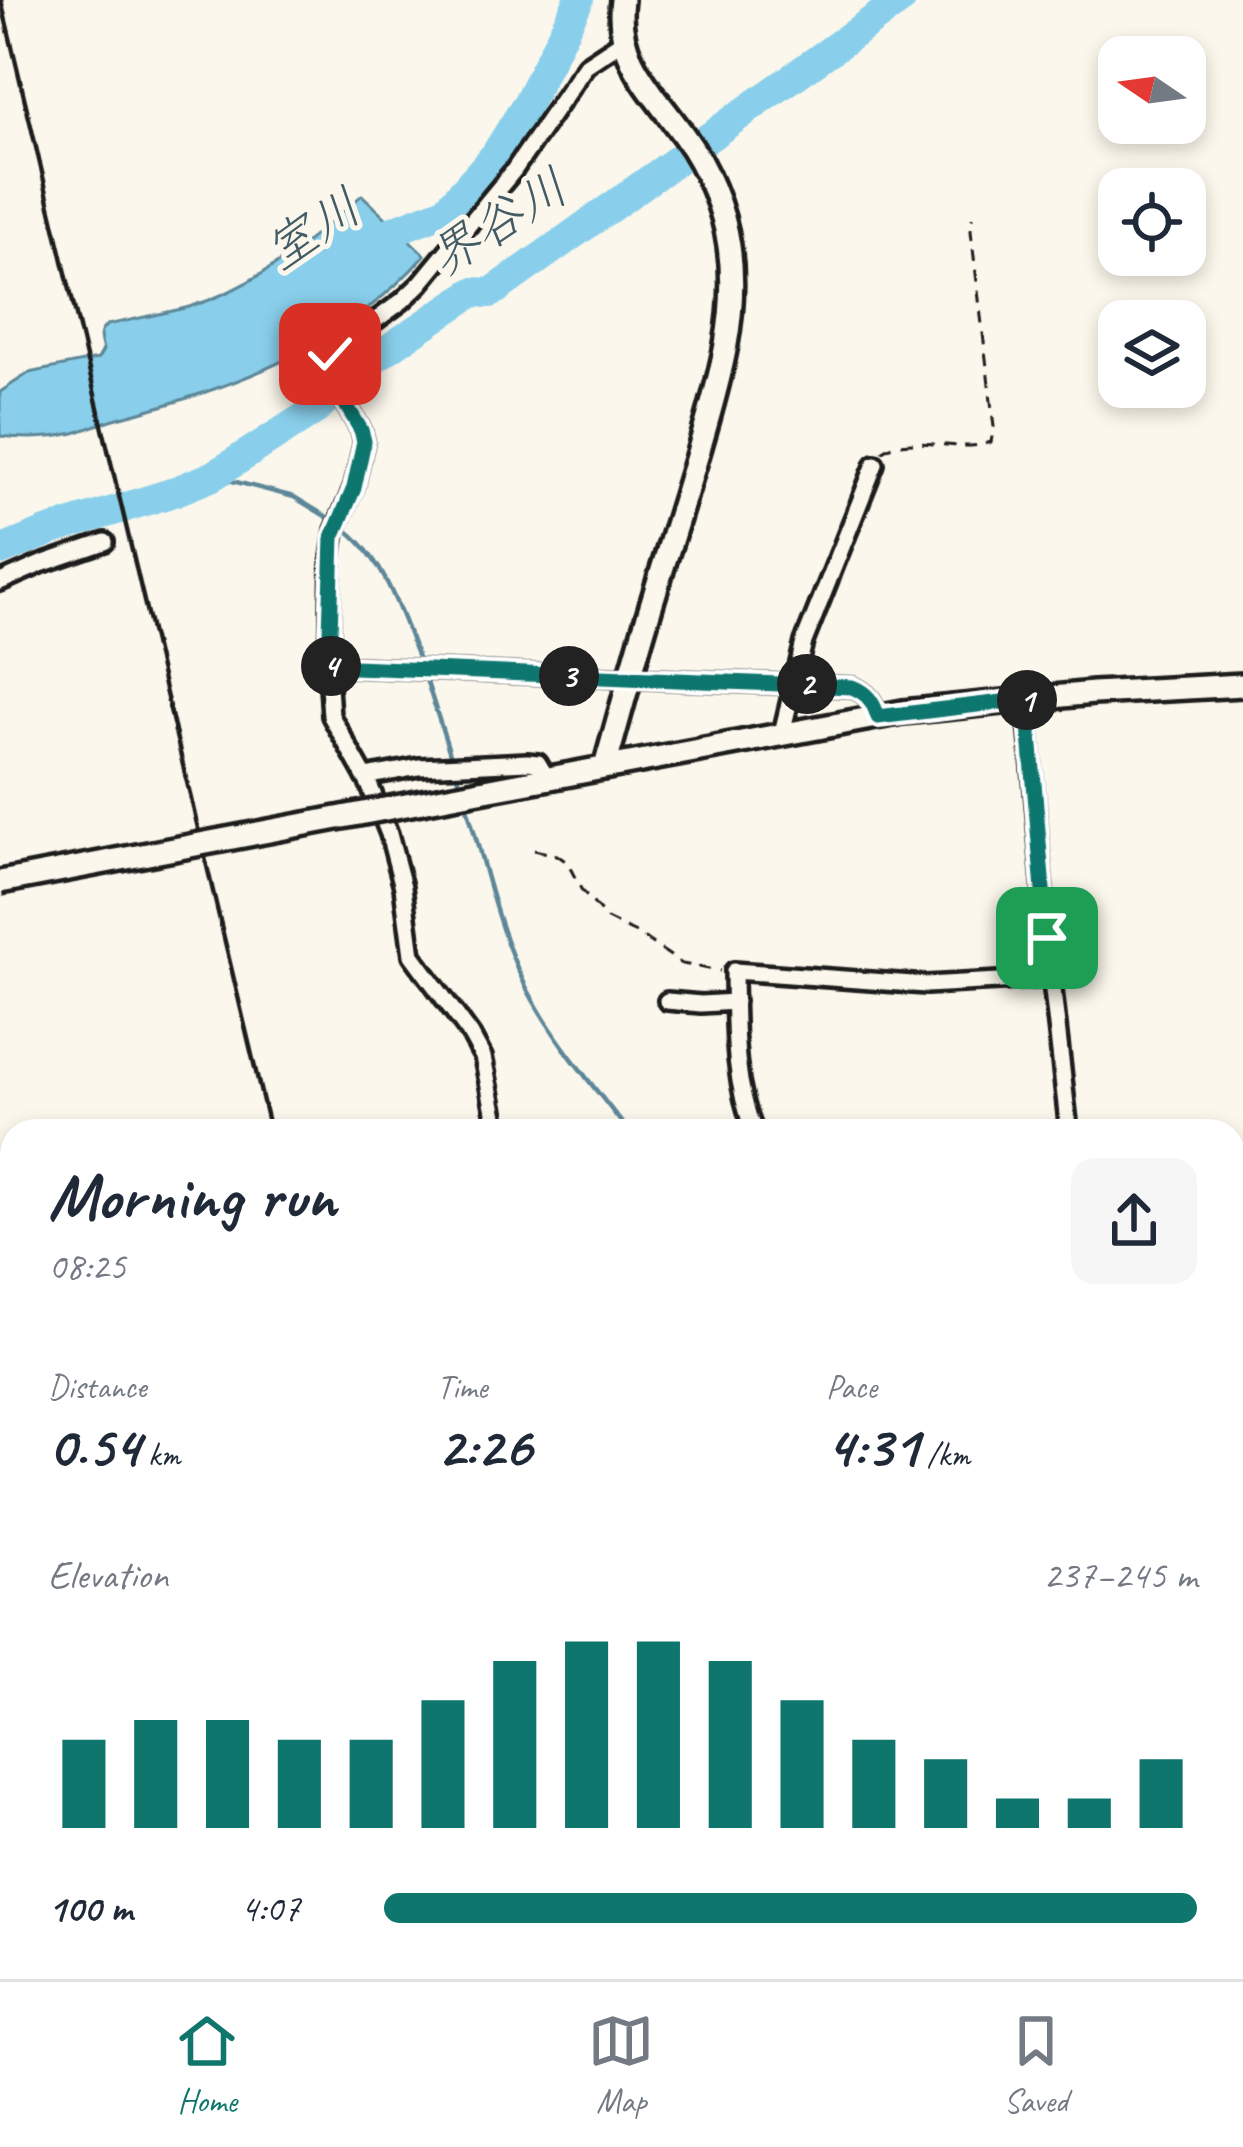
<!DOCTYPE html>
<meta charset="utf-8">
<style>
:root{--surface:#fff;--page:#f6f6f7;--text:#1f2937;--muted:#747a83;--line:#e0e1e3;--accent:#0f766e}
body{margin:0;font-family:Caveat,"Klee One",sans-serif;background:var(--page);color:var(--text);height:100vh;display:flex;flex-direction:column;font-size:45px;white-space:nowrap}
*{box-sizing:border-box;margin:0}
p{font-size:39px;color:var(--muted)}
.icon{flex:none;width:66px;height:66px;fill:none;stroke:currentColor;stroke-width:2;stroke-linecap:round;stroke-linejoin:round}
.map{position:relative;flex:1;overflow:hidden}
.side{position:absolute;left:0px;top:1119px;width:1245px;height:861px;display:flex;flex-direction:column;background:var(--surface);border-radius:36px 36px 0 0;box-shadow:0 6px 18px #0003}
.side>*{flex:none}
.needle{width:78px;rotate:283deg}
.tools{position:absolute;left:1098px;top:36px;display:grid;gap:24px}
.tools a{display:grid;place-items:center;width:108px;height:108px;border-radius:24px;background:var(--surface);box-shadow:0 6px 18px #0003;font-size:60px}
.pin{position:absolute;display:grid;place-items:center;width:102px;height:102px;color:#fff;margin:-51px;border-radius:24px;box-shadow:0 6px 18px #0006}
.km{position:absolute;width:60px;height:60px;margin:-30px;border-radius:50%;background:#222;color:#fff;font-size:33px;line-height:60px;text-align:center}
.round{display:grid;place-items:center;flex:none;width:126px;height:126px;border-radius:24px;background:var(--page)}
.headline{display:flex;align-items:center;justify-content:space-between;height:204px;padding:0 48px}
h1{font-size:66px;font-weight:700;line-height:90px}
.figures{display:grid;grid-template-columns:repeat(3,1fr);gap:18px;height:204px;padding:12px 48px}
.figures div{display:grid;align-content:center}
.figures b{font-size:60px;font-weight:700}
.figures small{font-size:33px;font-weight:400}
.figures p{font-size:33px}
.chart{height:336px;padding:24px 48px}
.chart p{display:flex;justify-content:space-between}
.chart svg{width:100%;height:216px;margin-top:12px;stroke:var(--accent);stroke-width:6}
ul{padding:0 48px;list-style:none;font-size:39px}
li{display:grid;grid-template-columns:192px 144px 1fr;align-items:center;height:90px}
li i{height:30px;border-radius:15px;background:var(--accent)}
.menu{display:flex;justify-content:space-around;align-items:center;height:168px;border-top:3px solid var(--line);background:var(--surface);font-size:33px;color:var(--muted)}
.menu a{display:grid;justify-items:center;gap:6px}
.menu .on{color:var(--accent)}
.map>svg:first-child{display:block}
.water{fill:#89cfeb;stroke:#5d8798;stroke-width:3}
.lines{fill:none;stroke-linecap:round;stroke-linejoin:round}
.stream{stroke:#5d8798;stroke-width:4.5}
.river{stroke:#89cfeb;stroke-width:30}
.street-casing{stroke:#1c1c1c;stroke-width:24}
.secondary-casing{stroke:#1c1c1c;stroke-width:30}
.path{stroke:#1c1c1c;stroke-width:3;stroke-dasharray:12 9;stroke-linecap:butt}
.street{stroke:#fbf7ec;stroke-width:15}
.secondary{stroke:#fbf7ec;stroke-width:21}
.rail{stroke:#1c1c1c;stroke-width:4.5}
.secondary-bridge-casing{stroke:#1c1c1c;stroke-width:30;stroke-linecap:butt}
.secondary-bridge{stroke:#fbf7ec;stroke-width:21}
.route-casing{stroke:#fff;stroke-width:24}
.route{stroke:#0f766e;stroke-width:15}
.labels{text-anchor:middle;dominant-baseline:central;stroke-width:10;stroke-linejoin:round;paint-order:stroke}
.water-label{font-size:51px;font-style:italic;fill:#425b64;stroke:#fbf7ec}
</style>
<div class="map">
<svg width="1243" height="1979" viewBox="0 0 1243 1979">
<rect width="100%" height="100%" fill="#fbf7ec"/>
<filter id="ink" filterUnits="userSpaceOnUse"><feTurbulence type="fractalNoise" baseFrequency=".00833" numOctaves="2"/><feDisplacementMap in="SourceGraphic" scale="24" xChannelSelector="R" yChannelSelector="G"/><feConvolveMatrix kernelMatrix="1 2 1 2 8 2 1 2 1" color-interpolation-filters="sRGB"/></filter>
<g filter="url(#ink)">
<!-- water -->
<path class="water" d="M362 195 425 255C343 348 234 388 118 418 103 422 88 429 74 433 49 439 25 439 0 436V392L29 373 98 359 103 350C100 339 97 333 107 325 134 319 162 314 189 307 257 287 310 241 362 195Z"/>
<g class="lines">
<!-- stream -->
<path class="stream" d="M213 476 294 497 332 520
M341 526C385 556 402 618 421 665
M425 676 460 785
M465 801C483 858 494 916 518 970 544 1029 589 1080 628 1131"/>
<!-- river -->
<path class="river" d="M362 246 372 239 445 211 495 155 528 102 579 0
M0 551 49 531 171 493 213 476 317 409 348 376 473 292 491 293 901 0"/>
<!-- street casing -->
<g class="street-casing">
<path id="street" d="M0 582 41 564 105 542
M329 666 852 687C867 693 873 701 878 717
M1026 699 1047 938 1069 1131
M782 733 804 642 875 464
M365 777 419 767 527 762 538 763 547 778
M667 1001 701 1004 735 1002
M498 1131 483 1057 471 1035 412 955 403 887 389 834 369 784 331 716 329 686 331 558 335 530 354 487 364 441 361 430 327 373 326 363 330 354 402 301 420 284 514 170 586 65 624 40
M754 1131C733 1081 735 1024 734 971L926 985 1052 978
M1233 1355 1243 1358
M0 1381 12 1308
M0 1412 12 1416
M1233 1624 1243 1584
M1233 1686 1243 1689
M0 1691V1692
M0 1794 12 1795
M1233 1918 1243 1923
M299 1968 330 1977
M399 1968 422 1975 421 1979
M649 1968 650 1979
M702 1968 732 1979
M874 1968 890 1979
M1051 1968 1074 1979
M788 1979 790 1968"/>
</g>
<!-- secondary casing -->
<g class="secondary-casing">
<path id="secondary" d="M605 767C620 714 634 661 650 609 667 553 685 498 701 443 720 378 739 313 729 246 724 209 706 166 684 136 654 93 614 58 622 0
M480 791 903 712 1093 693 1243 685
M0 1861 12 1862"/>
</g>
<!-- path -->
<path class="path" d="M882 452C909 431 957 455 991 442L994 427 971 231 972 217
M534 850 557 855 567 862 581 889 607 919 640 935 682 964 720 971
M1233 1890 1243 1895
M119 1979 121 1968"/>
<!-- street -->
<use href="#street" class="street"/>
<!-- secondary -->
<use href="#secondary" class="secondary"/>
<!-- rail -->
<path class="rail" d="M1 0 270 1131
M472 1968 475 1979"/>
<!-- secondary-bridge casing -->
<g class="secondary-bridge-casing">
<path id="secondary-bridge" d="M0 882 480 791"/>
</g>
<!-- secondary-bridge -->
<use href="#secondary-bridge" class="secondary-bridge"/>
</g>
</g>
<g class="lines" filter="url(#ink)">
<!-- route casing -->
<g class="route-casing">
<path id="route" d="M330 354 326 363 327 373 361 430 364 441 354 488 333 537 329 666 852 687C867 693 873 701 878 717L1027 699 1047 938"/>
</g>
<!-- route -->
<use href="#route" class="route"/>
</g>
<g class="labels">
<!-- water labels -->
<g class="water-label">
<text transform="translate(498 222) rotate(-32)">界谷川</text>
<text transform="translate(313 229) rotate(-33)">室川</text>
</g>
</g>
</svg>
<div class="tools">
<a><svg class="needle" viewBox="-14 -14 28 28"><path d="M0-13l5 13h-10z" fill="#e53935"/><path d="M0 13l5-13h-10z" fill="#747a83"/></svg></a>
<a><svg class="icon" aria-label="locate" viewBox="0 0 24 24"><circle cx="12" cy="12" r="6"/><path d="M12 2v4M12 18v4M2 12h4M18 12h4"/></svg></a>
<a><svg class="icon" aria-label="layers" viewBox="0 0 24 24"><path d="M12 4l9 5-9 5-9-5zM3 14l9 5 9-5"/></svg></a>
</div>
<div class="pin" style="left:1047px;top:938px;background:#1e9e55"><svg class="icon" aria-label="arrive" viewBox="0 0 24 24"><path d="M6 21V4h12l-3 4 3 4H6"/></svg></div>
<div class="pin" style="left:330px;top:354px;background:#d93025"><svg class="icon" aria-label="check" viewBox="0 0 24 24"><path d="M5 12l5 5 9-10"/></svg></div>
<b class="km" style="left:1027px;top:700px">1</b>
<b class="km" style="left:807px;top:684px">2</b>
<b class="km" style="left:569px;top:676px">3</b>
<b class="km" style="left:331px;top:666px">4</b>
<section class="side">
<div class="headline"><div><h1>Morning run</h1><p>08:25</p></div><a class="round"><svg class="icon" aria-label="share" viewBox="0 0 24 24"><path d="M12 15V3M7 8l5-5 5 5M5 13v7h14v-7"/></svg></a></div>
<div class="figures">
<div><p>Distance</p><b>0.54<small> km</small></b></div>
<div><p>Time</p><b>2:26</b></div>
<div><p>Pace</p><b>4:31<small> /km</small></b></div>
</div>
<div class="chart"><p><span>Elevation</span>237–245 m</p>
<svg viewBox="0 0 160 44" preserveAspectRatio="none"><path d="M5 44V26M15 44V22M25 44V22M35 44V26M45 44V26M55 44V18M65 44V10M75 44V6M85 44V6M95 44V10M105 44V18M115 44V26M125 44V30M135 44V38M145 44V38M155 44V30"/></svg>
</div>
<ul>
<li><b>100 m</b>4:07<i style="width:100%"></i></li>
</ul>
</section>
</div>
<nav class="menu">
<a class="on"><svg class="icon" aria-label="home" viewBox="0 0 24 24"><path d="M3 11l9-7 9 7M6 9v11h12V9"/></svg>Home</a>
<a><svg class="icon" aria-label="map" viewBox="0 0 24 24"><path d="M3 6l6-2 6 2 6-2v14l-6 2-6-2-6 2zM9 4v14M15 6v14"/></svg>Map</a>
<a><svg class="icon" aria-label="saved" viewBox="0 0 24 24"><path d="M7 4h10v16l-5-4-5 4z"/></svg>Saved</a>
</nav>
